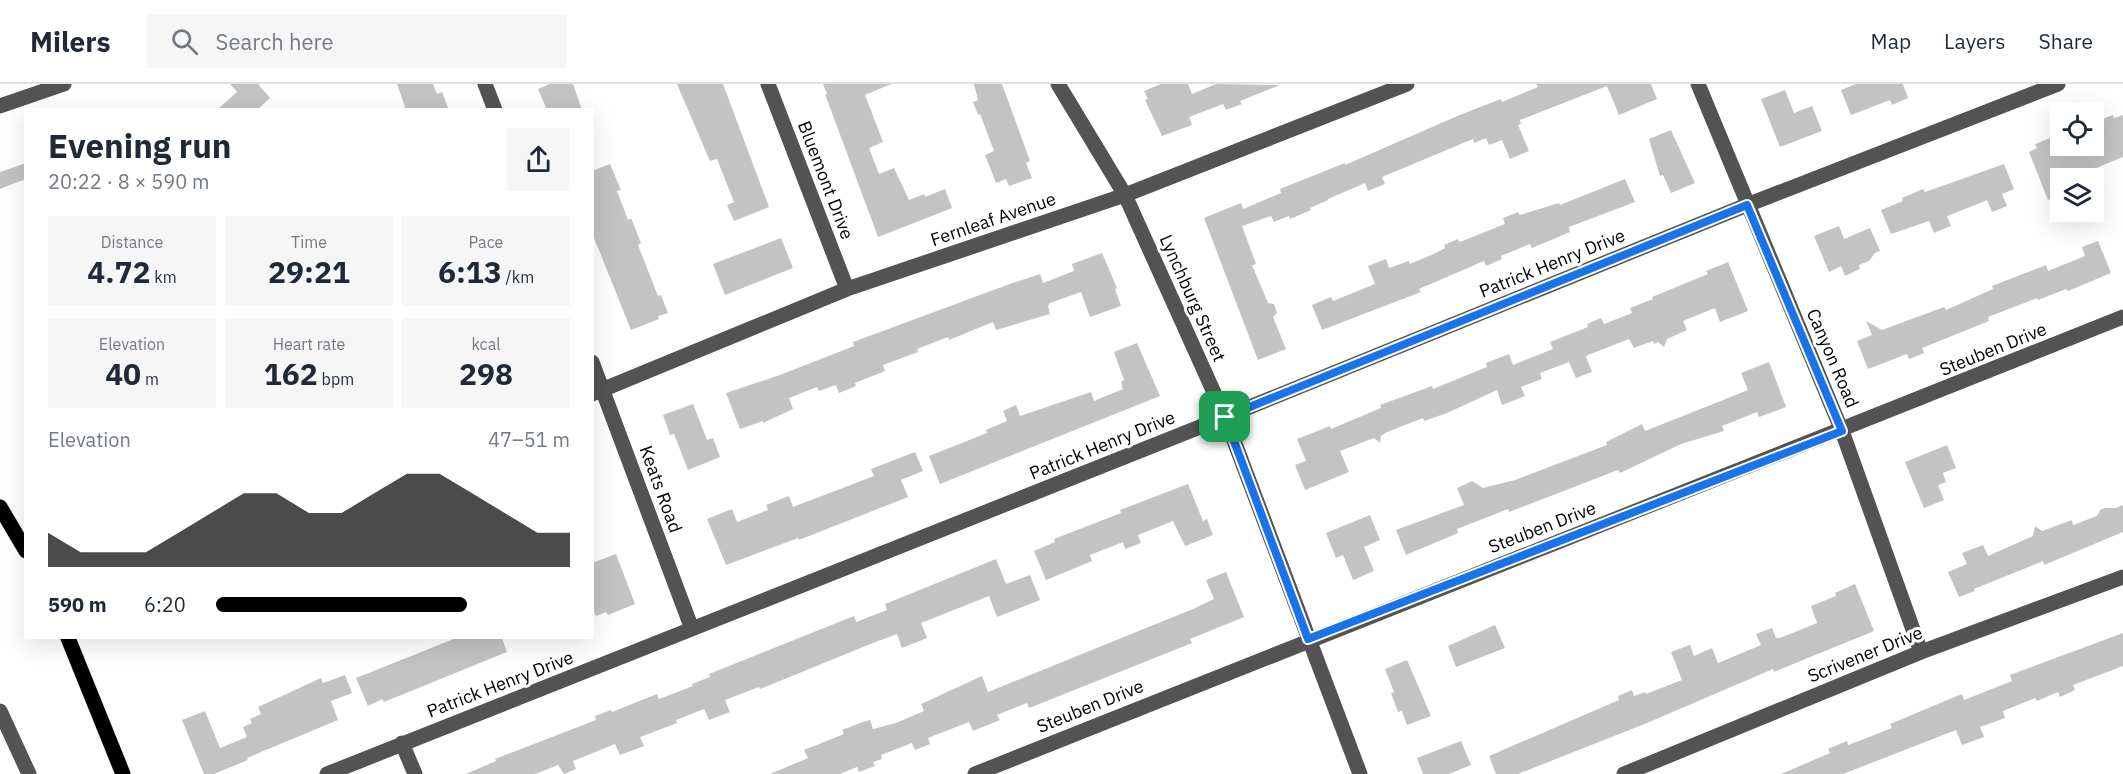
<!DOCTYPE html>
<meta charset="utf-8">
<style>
:root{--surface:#fff;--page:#f6f6f7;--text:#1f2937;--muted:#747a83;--line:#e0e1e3;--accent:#000}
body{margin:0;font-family:"IBM Plex Sans",sans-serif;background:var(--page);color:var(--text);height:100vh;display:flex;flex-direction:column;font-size:22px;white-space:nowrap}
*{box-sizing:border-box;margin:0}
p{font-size:20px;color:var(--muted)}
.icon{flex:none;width:33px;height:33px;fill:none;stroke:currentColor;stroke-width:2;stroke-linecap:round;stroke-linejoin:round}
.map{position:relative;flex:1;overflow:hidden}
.details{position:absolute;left:24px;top:24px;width:570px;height:531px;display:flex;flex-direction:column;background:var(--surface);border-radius:0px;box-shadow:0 6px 24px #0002}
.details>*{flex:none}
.fabs{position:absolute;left:2050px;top:18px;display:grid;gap:12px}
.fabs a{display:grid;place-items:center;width:54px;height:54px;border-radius:0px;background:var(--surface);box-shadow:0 6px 24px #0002;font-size:30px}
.pin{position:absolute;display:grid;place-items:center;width:51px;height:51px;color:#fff;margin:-26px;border-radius:12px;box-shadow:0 3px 9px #0006}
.round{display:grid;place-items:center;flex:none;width:63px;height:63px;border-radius:0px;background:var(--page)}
.head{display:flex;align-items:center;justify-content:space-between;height:102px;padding:0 24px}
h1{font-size:33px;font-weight:800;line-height:45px}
.metrics{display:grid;grid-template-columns:repeat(3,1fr);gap:9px;height:102px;padding:6px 24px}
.metrics div{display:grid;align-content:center;border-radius:0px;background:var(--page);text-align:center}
.metrics b{font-size:30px;font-weight:800}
.metrics small{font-size:16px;font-weight:400}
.metrics p{font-size:16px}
.chart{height:168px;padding:12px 24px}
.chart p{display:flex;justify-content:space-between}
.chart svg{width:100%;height:108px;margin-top:6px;fill:var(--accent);opacity:.7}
ul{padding:0 24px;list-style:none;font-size:20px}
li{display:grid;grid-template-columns:96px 72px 1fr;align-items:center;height:45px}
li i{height:15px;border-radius:8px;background:var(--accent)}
header{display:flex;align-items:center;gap:36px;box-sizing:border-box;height:84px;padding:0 30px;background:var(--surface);border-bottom:2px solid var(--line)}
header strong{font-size:28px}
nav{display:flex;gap:33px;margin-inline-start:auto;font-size:21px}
.search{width:420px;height:54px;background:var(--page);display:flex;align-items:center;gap:15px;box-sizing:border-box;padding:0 21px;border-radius:0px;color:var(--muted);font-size:22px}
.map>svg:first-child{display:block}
.building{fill:#c3c3c3}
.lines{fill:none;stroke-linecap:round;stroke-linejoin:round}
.major-casing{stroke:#dbdbdb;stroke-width:16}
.minor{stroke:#535353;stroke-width:15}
.major{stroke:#000;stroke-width:15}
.route-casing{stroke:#fff;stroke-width:12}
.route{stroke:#1a73e8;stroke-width:8}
.labels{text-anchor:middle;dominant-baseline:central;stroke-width:6;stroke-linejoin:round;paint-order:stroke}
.street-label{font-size:18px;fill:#000;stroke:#fff}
</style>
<header>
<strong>Milers</strong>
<div class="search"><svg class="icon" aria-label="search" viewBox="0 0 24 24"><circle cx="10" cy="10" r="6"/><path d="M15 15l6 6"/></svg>Search here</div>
<nav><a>Map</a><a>Layers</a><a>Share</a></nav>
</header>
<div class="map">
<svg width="2123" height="690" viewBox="0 0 2123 690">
<rect width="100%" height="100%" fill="#fff"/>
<!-- building -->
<path class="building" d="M230 0H258L270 14 257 26H217L237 8Z
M397 0H433L437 10 442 8 449 26H400L405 23Z
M550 0H573L582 26H547L538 5Z
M677 0H723L769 123 734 137 727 121 734 118 717 75 710 77Z
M823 0H891L865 11 883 58 869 64 879 90 894 84 909 116 924 110 925 113 945 105 952 124 878 153 825 10H827Z
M974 0H1002L1030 77 1026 79 1032 94 1009 102 1006 95 996 99 985 71 994 67 980 30 978 31 973 18 978 16Z
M1161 0H1188L1192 10 1216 0 1280 1 1240 17 1242 20 1226 26 1223 20 1189 33 1192 41 1162 52 1145 16 1148 15 1144 7Z
M1536 0H1651L1657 15 1619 31 1607 2 1520 36 1521 40 1518 41 1529 67 1510 75 1502 56 1489 61 1486 54 1474 59 1473 55 1382 93 1385 100 1368 107 1365 99 1328 115V116L1310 124 1311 126 1290 135 1289 132 1274 138 1271 132 1242 142 1256 180 1252 181 1268 219 1274 220 1277 229 1273 233 1286 265 1258 276 1204 134 1241 119 1243 125 1281 109 1280 105 1345 79V81L1462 30 1501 15 1502 18 1538 3Z
M1856 0H1903L1908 14 1892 21 1890 16 1851 31 1841 6Z
M1785 6 1794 29 1812 22 1822 47 1780 63 1761 15Z
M2113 31 2114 34 2123 31V73L2072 94H2061V111L2048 116 2029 68 2037 64 2035 60 2055 52 2056 57 2061 55V62H2094V38Z
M1671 46 1695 99 1671 109 1663 91 1660 92 1649 55Z
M26 79V95L0 105V88Z
M610 80 621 106 617 107 628 136 631 134 641 159 638 161 658 212 661 211 668 229 658 232 659 235 631 246 592 149V87Z
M2004 80 2014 105 2002 110 2007 122 1992 128 1987 116 1985 117 1947 132 1951 142 1934 149 1929 137 1891 150 1881 126 1903 117 1902 114 1923 105 1925 108Z
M1625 95 1635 118 1569 143 1570 148 1532 164 1530 160 1501 172 1502 175 1486 182 1484 177 1419 205 1421 208 1322 246 1312 221 1331 213 1333 217 1375 200 1368 182 1386 175 1389 184 1409 177 1410 180 1436 169 1445 164 1444 161 1458 155 1459 158 1465 156 1505 140 1503 134 1518 128 1520 131 1559 119 1560 121Z
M1839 142 1844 155 1870 144 1880 167 1875 169 1869 177 1859 181 1860 185 1845 192 1841 182 1829 188 1814 152Z
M781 154 793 184 725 211 713 180Z
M2098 157 2111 189 2068 207 2066 205 2038 216 2037 214 1988 233 1989 237 1922 264 1924 269 1909 275 1907 270 1868 285 1857 257 1872 251 1866 237 1882 246 1944 223 1946 226 1993 205 1992 202 2046 181 2048 187 2085 172 2082 163Z
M1102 169 1117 204 1115 205 1121 222 1090 233 1081 208 1050 219 1048 222 1050 230 996 246 993 238 949 256 948 253 917 265 918 268 883 281 885 287 855 299 856 302 839 309 836 301 819 307 817 303 789 314 793 325 763 339V337L740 345 726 309 780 291 854 262 853 258 1007 201 1040 190 1043 199 1074 187 1072 180Z
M1728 178 1748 227 1720 238 1715 224 1683 237 1687 246 1667 255 1664 263 1658 258 1654 260 1653 257 1634 264 1629 255 1588 271 1586 273 1592 288 1576 294 1569 278 1540 289 1542 295 1521 303 1525 312 1502 321 1497 306 1447 329 1424 337 1423 334 1387 348 1381 352 1380 359 1374 354 1340 367 1349 388 1305 406 1295 381 1306 377 1297 355 1330 342 1331 345 1381 324 1380 321 1402 313 1432 302 1433 305 1487 283 1486 279 1509 270 1513 281 1553 265 1550 258 1588 243 1587 240 1601 234 1604 240 1632 229 1630 224 1653 215 1652 213 1708 190 1706 187Z
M1137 259 1160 312 940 400 929 372 987 349 986 346 1007 337 1003 327 1016 321 1020 332 1091 308 1094 317 1123 305 1121 298 1124 296 1114 268Z
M1769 278 1786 323 1759 333 1757 328 1722 342 1724 347 1681 360 1620 389 1618 386 1509 428 1508 425 1457 445 1458 449 1406 471 1396 446 1464 421 1457 404 1472 397 1483 404 1515 396 1607 361 1606 358 1642 340 1645 347 1713 320 1748 306 1741 289Z
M693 320 707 356 713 354 720 373 688 386 674 350 670 351 663 331Z
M1947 361 1956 384 1943 389 1946 398 1938 401 1944 416 1924 424 1905 378Z
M915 368 923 387 901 396 908 413 799 456 798 454 726 481 707 435 732 425 737 438 768 426 766 421 789 412 793 423 874 392 871 385Z
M1188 400 1203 437 1207 435 1213 451 1185 462 1173 437 1138 451 1141 459 1125 465 1123 458 1090 471 1092 477 1046 496 1034 467 1055 458 1054 455 1121 429 1120 426Z
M2123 421V448L2044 481 2043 477 1974 505 1975 507 1959 513 1948 488 1967 480 1962 469 1983 461 1988 472 2033 452 2035 442 2042 447 2072 436 2073 441 2097 432 2100 426 2105 424H2116Z
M1370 431 1380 456 1364 463 1374 487 1353 496 1343 471 1336 474 1326 449Z
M616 470 635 520 608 531 606 528 596 532 592 523V479Z
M996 475 1006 500 1030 491 1040 516 997 533 989 512 921 539 927 554 902 564 897 550 873 559 760 605 759 603 725 616 730 628 709 636 704 625 676 636 677 639 640 653 644 662 620 671 615 660 573 677 576 685 564 690 558 681 535 690H466L496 677 495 675 596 636 595 632 611 626 612 628 657 610 659 615 693 602 692 600 710 593 709 590 854 532 856 538 887 526 885 520Z
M1226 488 1244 533 1190 555 1192 559 1029 624 1027 619 997 631 1000 636 973 647 969 638 928 654 930 660 915 666 912 659 881 671 882 675 873 678 875 682 859 688 857 683 840 690H770L808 674 804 666 844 650 842 646 860 639 870 636 873 645 896 639 924 627 921 620 982 592 988 608 1193 525 1214 515 1206 496Z
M1855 500 1874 547 1774 588 1773 585 1647 639 1518 690H1496L1489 672 1619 616 1618 612 1632 606 1634 612 1645 608 1646 610 1682 596 1671 568 1690 561 1694 572 1712 564 1718 579 1761 561 1756 550 1772 544 1776 554H1780L1817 539 1811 522 1836 512 1835 509Z
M1495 541 1505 564 1456 583 1448 562Z
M2123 549V582L2073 601 2075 606 2060 613 2058 608 2037 617 2035 614 2003 627 2005 634 1980 643 1984 653 1962 661 1956 646 1843 690H1781L1830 669 1828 665 1847 657 1848 661 1864 655 1892 644 1890 640 1945 617 1962 610 1964 616 2012 597 2010 591Z
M456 554H502L507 568 384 618 382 615 368 622 356 594Z
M1407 576 1431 632 1407 641 1402 627 1398 628 1391 609 1394 608 1385 585Z
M345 591 352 609 331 617 338 636 247 674 248 676 214 690H204L182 636 205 627 220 664 247 653 243 643 252 639 250 635 261 630 258 623 321 594 323 599Z
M1461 657 1471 681 1449 690H1423L1417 674Z"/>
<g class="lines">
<!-- major casing -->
<g class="major-casing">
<path id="major" d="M0 423 26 467
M68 554 123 690"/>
</g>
<!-- minor -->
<path class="minor" d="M485 0 495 26
M768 0 847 205
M1058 0 1125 111 1225 333 1360 690
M1698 0 1842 347 1921 568
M0 22 64 0
M592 278 692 545
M592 310 847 205 1125 111 1407 0
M0 627 29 690
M402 659 415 690
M327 690 1225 333 1747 121 2058 0
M975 690C1357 535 1741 388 2123 233
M1624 690 1921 568 2123 493"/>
<!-- major -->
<use href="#major" class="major"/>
</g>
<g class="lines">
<!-- route casing -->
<g class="route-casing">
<path id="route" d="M1747 121 1842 347 1308 555 1225 333Z"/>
</g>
<!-- route -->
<use href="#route" class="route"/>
</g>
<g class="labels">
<!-- street labels -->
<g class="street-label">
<text transform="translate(826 96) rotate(69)">Bluemont Drive</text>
<text transform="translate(993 135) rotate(-19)">Fernleaf Avenue</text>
<text transform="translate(1552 179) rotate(-22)">Patrick Henry Drive</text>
<text transform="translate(1193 214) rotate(66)">Lynchburg Street</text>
<text transform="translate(1993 265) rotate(-22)">Steuben Drive</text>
<text transform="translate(1833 274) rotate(67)">Canyon Road</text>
<text transform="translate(1102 361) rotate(-22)">Patrick Henry Drive</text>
<text transform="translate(661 405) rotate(70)">Keats Road</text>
<text transform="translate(1542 443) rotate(-21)">Steuben Drive</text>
<text transform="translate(1865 570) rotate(-22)">Scrivener Drive</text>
<text transform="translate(500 600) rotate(-21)">Patrick Henry Drive</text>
<text transform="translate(1090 622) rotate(-22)">Steuben Drive</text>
</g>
</g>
</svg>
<div class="fabs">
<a><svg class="icon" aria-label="locate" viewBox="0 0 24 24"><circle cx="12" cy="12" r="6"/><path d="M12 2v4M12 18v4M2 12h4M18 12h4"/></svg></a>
<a><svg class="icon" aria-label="layers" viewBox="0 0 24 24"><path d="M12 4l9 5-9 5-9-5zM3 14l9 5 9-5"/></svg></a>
</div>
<div class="pin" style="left:1225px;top:333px;background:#1e9e55"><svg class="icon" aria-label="arrive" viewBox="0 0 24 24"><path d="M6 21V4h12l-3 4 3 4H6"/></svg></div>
<section class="details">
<div class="head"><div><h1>Evening run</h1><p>20:22 · 8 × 590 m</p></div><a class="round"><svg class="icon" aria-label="share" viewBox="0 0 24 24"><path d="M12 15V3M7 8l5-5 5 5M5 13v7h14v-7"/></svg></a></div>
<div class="metrics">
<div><p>Distance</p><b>4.72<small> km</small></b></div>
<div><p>Time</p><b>29:21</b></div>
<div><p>Pace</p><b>6:13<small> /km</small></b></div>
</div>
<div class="metrics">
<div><p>Elevation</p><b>40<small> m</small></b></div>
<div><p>Heart rate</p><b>162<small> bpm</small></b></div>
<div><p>kcal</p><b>298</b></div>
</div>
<div class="chart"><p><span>Elevation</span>47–51 m</p>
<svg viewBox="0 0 160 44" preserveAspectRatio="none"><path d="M0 44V30L10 38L20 38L30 38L40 30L50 22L60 14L70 14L80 22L90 22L100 14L110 6L120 6L130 14L140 22L150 30L160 30V44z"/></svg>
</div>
<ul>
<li><b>590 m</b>6:20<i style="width:71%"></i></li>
</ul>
</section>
</div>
